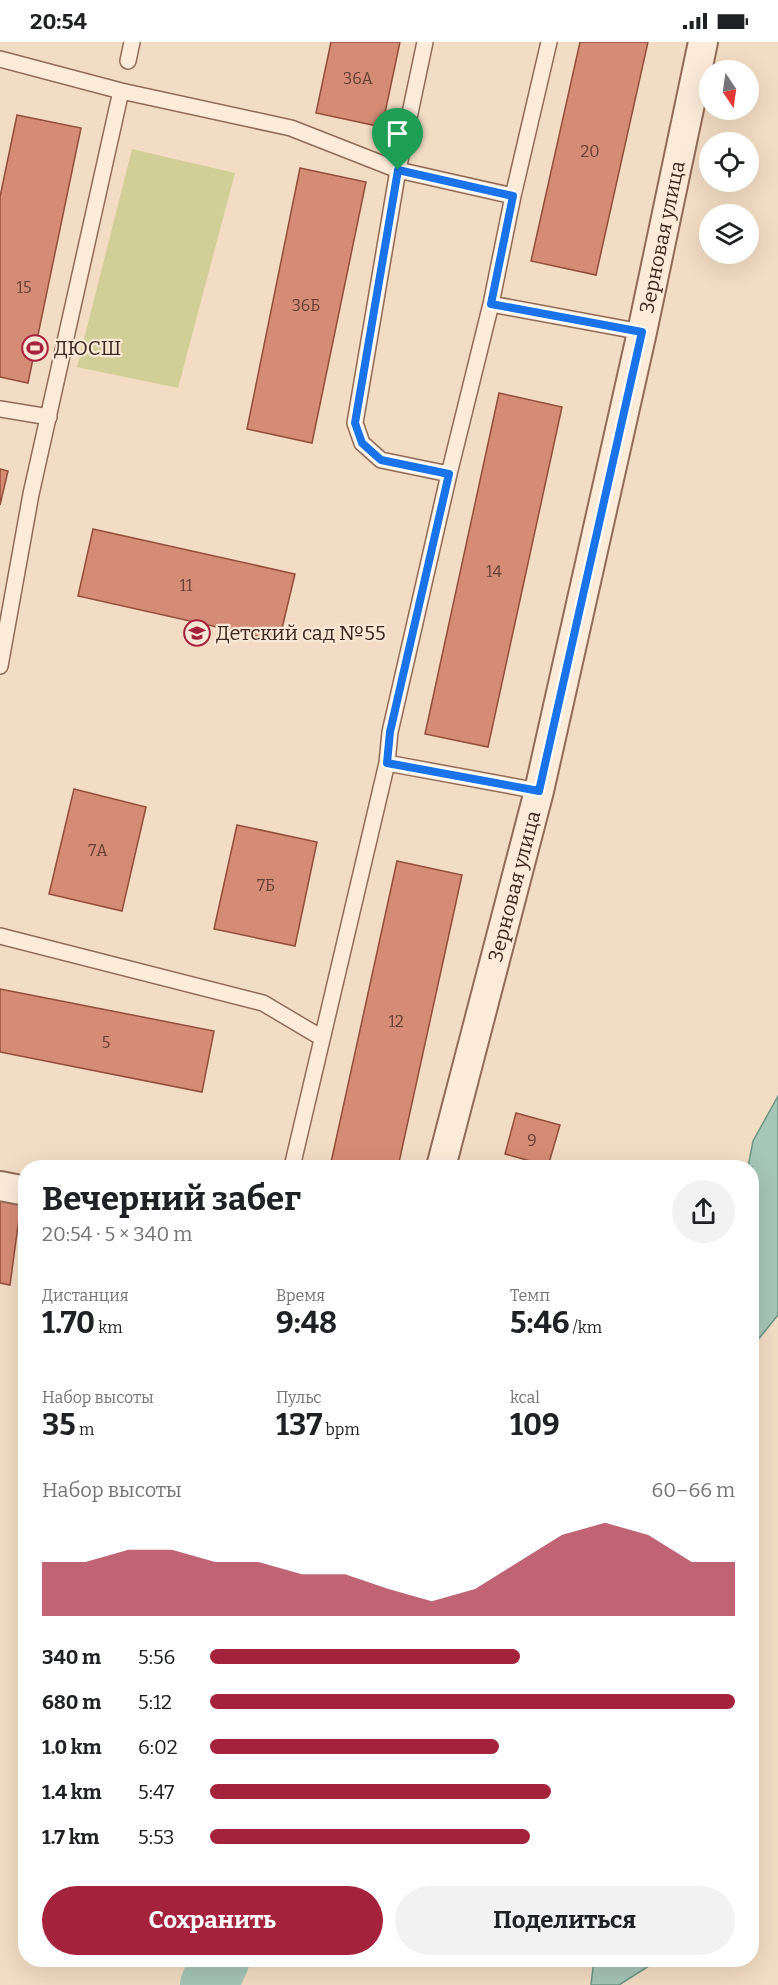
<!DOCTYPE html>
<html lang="ru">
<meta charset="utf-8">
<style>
:root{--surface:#fff;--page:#f2f2f2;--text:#202124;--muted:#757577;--accent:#a5223c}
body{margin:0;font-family:Bitter,serif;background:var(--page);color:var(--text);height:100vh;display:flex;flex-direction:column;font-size:22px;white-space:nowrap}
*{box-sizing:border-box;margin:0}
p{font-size:20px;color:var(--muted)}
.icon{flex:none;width:33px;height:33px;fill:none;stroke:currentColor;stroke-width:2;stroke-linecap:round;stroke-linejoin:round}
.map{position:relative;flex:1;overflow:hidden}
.drawer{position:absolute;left:18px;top:1118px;width:741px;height:807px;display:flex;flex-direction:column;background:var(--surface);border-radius:24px;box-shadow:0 6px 24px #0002}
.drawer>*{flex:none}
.needle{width:39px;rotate:167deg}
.buttons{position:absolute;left:699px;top:18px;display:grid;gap:12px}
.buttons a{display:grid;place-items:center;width:60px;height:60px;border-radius:50%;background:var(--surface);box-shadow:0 6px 24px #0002;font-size:30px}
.pin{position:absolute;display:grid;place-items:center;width:51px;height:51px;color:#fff;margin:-62px -26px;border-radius:50% 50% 50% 0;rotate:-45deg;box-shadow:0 0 6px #0007}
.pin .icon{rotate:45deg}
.round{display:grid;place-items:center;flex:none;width:63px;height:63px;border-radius:32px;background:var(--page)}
.head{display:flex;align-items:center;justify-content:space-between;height:102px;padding:0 24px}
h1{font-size:33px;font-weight:700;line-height:45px}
.stats{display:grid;grid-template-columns:repeat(3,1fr);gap:9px;height:102px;padding:6px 24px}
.stats div{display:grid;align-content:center}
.stats b{font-size:30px;font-weight:700}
.stats small{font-size:16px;font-weight:400}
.stats p{font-size:16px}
.chart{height:168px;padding:12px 24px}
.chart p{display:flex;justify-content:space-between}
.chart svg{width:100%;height:108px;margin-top:6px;fill:var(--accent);opacity:.7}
.button{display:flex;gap:12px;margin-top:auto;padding:12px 24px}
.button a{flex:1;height:69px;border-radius:36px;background:var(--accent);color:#fff;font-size:24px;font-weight:700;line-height:69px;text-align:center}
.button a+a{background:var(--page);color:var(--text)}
ul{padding:0 24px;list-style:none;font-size:20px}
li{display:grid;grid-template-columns:96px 72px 1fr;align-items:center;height:45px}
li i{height:15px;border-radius:8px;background:var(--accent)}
.status{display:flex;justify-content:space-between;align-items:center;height:42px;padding:0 30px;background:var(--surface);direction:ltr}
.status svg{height:16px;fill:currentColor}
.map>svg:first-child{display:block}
.green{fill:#d2ce97}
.water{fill:#a6c6b7;stroke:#6c9583;stroke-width:1.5}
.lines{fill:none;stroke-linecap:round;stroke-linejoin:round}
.river{stroke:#a6c6b7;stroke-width:58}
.building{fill:#d58c76;stroke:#924d3b;stroke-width:1.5}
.service-casing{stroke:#906b58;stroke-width:18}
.minor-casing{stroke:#906b58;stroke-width:32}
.service{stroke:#fcebd9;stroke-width:15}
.minor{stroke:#fcebd9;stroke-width:28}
.route-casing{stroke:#fff;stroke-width:12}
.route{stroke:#1a73e8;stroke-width:8}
.labels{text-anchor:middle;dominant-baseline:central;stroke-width:4.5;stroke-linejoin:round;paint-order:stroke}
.number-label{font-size:16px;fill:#644034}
.street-label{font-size:20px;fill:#3e271e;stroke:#f9e8d5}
.poi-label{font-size:20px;fill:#3e271e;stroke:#f9e8d5;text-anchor:start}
</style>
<div class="status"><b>20:54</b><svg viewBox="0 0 49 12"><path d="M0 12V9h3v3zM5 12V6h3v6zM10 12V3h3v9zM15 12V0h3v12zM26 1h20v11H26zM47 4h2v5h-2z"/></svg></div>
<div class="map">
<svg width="778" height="1943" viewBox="0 0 778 1943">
<rect width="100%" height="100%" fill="#f3dcc4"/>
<!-- green -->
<path class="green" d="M132 107 235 131 178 346 77 325Z"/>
<!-- water -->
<path class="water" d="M778 1054V1273L752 1305V1125H748L753 1099Z
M594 1917H660L619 1943H591Z"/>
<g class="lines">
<!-- river -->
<path class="river" d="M209 1943 221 1917"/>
</g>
<!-- building -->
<path class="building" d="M331 0H400L382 85 316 71Z
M580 0H648L596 233 531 219Z
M17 73 81 86 28 341 0 335V155Z
M300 126 366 140 312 401 247 387Z
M499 351 562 365 488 705 425 692Z
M0 427 8 429 0 463Z
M93 487 295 532 279 599 78 554Z
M74 747 146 765 122 869 49 852Z
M237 783 317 800 295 904 214 887Z
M397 819 462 833 398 1125H330Z
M0 947 214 989 202 1050 0 1010Z
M516 1071 560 1083 548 1124 505 1112Z
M0 1151 22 1154 10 1243 0 1241Z"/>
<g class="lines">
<!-- service casing -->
<g class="service-casing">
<path id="service" d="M425 0 398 128 355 381 362 401 381 418 449 432
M0 17 121 49 291 86 398 128 513 154
M128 19 132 0
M491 262 642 290
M0 367 49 375
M0 624 31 452 121 49
M387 721 539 749
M0 894 263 961 322 996
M292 1125 387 721 390 690 449 432 491 262 513 154 549 0"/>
</g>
<!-- minor casing -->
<g class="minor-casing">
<g id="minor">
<path id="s1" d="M441 1125 539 749 642 290 703 0"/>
<path d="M0 1144 26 1149"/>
</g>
</g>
<!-- service -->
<use href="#service" class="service"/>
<!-- minor -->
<use href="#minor" class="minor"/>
</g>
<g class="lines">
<!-- route casing -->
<g class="route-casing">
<path id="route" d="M398 128 513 154 491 262 642 290 539 749 387 721 390 690 449 432 381 418 362 401 355 381Z"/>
</g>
<!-- route -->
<use href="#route" class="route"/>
</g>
<!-- icons -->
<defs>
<g id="stadium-ring" transform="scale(1.35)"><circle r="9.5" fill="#f9e8d5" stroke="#a5223c" stroke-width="1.5"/><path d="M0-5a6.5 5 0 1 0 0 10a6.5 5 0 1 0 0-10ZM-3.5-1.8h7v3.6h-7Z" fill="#a5223c"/></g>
<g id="school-ring" transform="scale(1.35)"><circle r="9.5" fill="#f9e8d5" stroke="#a5223c" stroke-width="1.5"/><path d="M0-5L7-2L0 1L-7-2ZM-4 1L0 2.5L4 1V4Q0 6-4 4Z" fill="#a5223c"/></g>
</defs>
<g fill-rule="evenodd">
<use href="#stadium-ring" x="35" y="306"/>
<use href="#school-ring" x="197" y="591"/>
</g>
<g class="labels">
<!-- number labels -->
<g class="number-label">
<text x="358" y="36">36А</text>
<text x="590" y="109">20</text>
<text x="24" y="245">15</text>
<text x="306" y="263">36Б</text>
<text x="494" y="529">14</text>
<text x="186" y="543">11</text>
<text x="98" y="808">7А</text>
<text x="266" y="843">7Б</text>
<text x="396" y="979">12</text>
<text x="106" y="1000">5</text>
<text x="532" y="1098">9</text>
</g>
<!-- street labels -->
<g class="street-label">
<text stroke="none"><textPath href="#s1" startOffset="956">Зерновая улица</textPath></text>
<text stroke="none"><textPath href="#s1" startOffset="290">Зерновая улица</textPath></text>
</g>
<!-- poi labels -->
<g class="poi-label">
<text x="54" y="306">ДЮСШ</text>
<text x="216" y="591">Детский сад №55</text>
</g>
</g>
</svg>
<div class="buttons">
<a><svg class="needle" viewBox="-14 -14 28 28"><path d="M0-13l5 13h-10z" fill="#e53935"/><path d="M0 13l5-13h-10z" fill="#757577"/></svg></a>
<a><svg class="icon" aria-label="locate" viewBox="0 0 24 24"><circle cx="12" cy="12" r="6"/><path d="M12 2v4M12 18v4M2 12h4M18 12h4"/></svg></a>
<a><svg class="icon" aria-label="layers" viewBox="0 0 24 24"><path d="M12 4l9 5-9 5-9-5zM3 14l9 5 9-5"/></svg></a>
</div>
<div class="pin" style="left:398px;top:128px;background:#1e9e55"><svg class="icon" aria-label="arrive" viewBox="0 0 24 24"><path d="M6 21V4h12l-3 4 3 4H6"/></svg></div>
<section class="drawer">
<div class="head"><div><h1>Вечерний забег</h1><p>20:54 · 5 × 340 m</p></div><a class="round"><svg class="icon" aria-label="share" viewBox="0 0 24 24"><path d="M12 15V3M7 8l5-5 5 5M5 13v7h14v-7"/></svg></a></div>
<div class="stats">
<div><p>Дистанция</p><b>1.70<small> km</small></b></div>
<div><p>Время</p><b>9:48</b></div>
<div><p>Темп</p><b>5:46<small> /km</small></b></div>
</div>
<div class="stats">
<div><p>Набор высоты</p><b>35<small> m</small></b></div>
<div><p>Пульс</p><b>137<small> bpm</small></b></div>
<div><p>kcal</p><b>109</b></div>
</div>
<div class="chart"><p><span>Набор высоты</span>60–66 m</p>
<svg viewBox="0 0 160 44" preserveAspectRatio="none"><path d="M0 44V22L10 22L20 17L30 17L40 22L50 22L60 27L70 27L80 33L90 38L100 33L110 22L120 11L130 6L140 11L150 22L160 22V44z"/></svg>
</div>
<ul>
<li><b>340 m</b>5:56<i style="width:59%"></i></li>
<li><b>680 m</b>5:12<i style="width:100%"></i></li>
<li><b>1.0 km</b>6:02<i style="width:55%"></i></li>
<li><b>1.4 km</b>5:47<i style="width:65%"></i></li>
<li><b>1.7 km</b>5:53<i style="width:61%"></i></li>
</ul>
<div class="button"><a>Сохранить</a><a>Поделиться</a></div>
</section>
</div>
